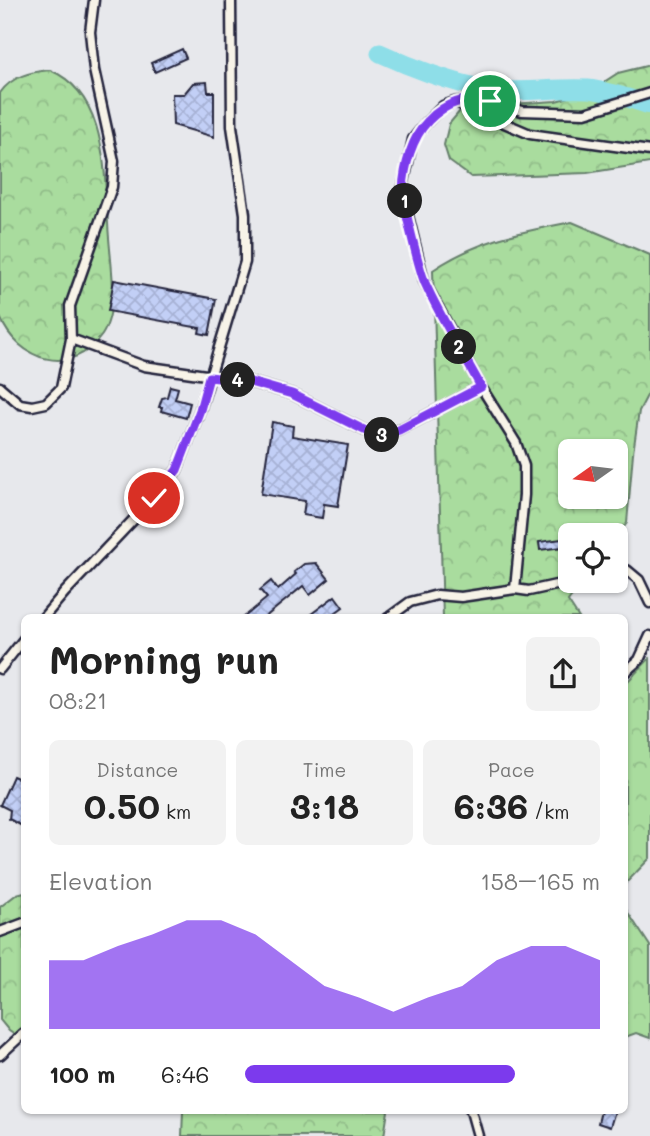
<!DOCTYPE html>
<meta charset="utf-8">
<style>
:root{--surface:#fff;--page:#f2f2f2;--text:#222;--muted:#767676;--accent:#7c3aed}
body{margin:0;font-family:Mali,sans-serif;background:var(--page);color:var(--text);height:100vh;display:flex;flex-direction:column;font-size:26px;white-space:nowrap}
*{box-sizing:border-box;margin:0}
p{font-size:23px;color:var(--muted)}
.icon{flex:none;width:38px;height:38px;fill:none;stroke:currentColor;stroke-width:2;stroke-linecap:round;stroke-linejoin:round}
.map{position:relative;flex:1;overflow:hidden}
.panel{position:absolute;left:21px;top:614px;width:607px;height:500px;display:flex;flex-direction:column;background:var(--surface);border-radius:10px;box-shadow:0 2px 5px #0004}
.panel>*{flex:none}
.needle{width:46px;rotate:256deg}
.tools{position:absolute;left:558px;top:439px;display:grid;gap:14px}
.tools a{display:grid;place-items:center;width:70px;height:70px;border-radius:10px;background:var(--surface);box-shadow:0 2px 5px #0004;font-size:35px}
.pin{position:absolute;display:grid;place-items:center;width:60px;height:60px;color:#fff;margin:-30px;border:4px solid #fff;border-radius:50%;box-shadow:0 2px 7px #0007}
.km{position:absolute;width:35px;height:35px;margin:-18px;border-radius:50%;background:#222;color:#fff;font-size:19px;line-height:35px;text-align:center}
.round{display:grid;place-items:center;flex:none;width:74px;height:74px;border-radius:10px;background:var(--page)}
.headline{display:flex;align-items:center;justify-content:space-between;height:119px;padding:0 28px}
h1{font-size:38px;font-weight:700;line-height:52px}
.figures{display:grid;grid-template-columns:repeat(3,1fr);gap:10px;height:119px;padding:7px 28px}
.figures div{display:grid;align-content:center;border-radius:10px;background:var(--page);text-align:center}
.figures b{font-size:35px;font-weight:700}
.figures small{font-size:19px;font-weight:400}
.figures p{font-size:19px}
.chart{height:196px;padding:14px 28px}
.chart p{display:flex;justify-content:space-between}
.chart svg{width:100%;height:126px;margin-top:7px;fill:var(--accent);opacity:.7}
ul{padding:0 28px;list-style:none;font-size:23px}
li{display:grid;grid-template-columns:112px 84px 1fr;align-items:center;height:52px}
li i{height:18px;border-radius:9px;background:var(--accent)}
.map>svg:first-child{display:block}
.forest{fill:url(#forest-crowns);stroke:#667f6c;stroke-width:2;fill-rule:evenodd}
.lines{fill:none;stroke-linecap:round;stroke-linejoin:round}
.river{stroke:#8edee8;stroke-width:19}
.building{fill:url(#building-cross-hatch);stroke:#22223b;stroke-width:2}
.minor-casing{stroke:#22223b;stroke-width:13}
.minor{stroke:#f7f3e8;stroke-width:8}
.route-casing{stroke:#fff;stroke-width:14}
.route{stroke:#7c3aed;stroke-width:9}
</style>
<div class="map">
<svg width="650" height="1136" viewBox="0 0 650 1136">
<defs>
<pattern id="forest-crowns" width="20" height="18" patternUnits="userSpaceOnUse" patternTransform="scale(1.75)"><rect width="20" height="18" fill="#a9dc9e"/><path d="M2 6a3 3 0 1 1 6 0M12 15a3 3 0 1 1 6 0" fill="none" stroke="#91bc89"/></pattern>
<pattern id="building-cross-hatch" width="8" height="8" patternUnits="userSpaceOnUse" patternTransform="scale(1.75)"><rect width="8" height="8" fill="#c2cff6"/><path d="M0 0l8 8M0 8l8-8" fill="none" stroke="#a6b1d4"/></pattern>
</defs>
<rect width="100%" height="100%" fill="#e7e8ec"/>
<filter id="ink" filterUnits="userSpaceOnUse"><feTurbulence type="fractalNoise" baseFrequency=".0143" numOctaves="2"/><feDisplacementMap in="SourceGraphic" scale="14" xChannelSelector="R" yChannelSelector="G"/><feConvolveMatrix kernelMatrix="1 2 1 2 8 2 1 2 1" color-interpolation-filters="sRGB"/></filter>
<g filter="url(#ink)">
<!-- forest -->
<path class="forest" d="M650 65V163L587 173 471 177 449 161 444 145 449 124 460 111 482 106 556 101 590 91 618 73Z
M50 70C107 94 104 170 108 223 109 247 113 270 113 293 112 307 110 323 102 335 72 378 18 361 0 317V93C12 76 30 72 50 70Z
M572 222 650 255V390L639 411 633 453 627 523 616 538V536H570V581H583L568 601 579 618H443L433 270C478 240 519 232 572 222ZM570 452H616V497H570Z
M650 658V858L625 884V684Z
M24 892V1041L9 1031 0 1020V907L17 894Z
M625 908 650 946V1038L636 1033 625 1037Z
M183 1111H388L384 1136H182Z"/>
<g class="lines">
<!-- river -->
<path class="river" d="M380 53C410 67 454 84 487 89 520 94 554 87 588 89 609 91 630 99 650 105"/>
</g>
<!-- building -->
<path class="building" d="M182 49 186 58 155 72 151 63Z
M207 82 208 92H214V137L173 125 172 94H184L193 83Z
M114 280 216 299 209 335 199 333 200 328 108 311Z
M170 386 178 388 175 399 190 403 186 418 161 411 162 407H159L162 398 167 397Z
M272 422 293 426 292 436 348 445 338 506 324 504 322 518 303 515 305 501 261 494Z
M570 538V546L540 550 539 542Z
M316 563 329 579 310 595 303 586 264 618H243L267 598 260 590 271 581 278 590 296 574 294 572 304 564Z
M335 596 343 607 328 618H306Z
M13 776 24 781V827L9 819 10 810 0 805Z
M601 1111H615L610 1127 598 1123Z"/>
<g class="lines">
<!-- minor casing -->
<g class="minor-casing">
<path id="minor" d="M458 103 530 134 650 151
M71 339 144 366 247 381 292 394 378 437 399 430 481 387
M0 387 20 404 32 406 46 403 61 388 71 339 70 306 112 187 114 161 94 70 90 32 94 0
M616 571 627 570 639 580 650 603
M515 589 524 495V466L516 443 481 387 424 281 402 191 413 139 426 123 443 106 455 102 481 99 522 111 585 113 650 93
M43 618 65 592 154 498 177 470 200 410 245 262V214L232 126 231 0
M388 618 410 602 437 595 461 597 515 589 529 591 574 581
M0 669 24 639
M625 672 639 660 650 636
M0 932 24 923
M0 1055 24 1033
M471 1111 478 1136"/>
</g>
<!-- minor -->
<use href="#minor" class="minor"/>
</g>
</g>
<g class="lines" filter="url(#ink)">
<!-- route casing -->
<g class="route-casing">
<path id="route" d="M154 498 177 470 200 410 209 377 247 381 292 394 378 437 399 430 481 387C463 353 441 319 425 283 420 271 402 202 403 190 404 167 412 137 428 121 446 102 464 97 490 101"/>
</g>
<!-- route -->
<use href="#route" class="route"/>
</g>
</svg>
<div class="tools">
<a><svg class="needle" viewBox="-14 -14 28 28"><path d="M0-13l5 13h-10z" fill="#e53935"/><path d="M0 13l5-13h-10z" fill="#767676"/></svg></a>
<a><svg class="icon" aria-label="locate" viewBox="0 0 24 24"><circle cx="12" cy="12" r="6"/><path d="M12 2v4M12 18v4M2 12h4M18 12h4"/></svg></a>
</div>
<div class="pin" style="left:490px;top:101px;background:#1e9e55"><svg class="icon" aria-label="arrive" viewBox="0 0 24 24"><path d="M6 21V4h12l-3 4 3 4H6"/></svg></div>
<div class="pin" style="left:154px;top:498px;background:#d93025"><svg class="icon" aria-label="check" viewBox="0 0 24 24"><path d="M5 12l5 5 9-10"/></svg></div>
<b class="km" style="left:405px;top:201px">1</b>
<b class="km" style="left:459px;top:347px">2</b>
<b class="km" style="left:382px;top:435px">3</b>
<b class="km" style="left:238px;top:380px">4</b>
<section class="panel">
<div class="headline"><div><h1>Morning run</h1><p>08:21</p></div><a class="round"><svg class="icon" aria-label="share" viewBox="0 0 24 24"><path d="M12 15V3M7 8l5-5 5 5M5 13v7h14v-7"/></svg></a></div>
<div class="figures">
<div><p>Distance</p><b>0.50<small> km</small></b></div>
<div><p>Time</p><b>3:18</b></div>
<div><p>Pace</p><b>6:36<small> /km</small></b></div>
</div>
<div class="chart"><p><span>Elevation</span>158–165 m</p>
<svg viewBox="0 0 160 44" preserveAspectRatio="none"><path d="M0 44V20L10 20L20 15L30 11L40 6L50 6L60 11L70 20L80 29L90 33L100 38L110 33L120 29L130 20L140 15L150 15L160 20V44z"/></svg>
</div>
<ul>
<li><b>100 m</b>6:46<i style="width:76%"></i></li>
</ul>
</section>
</div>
